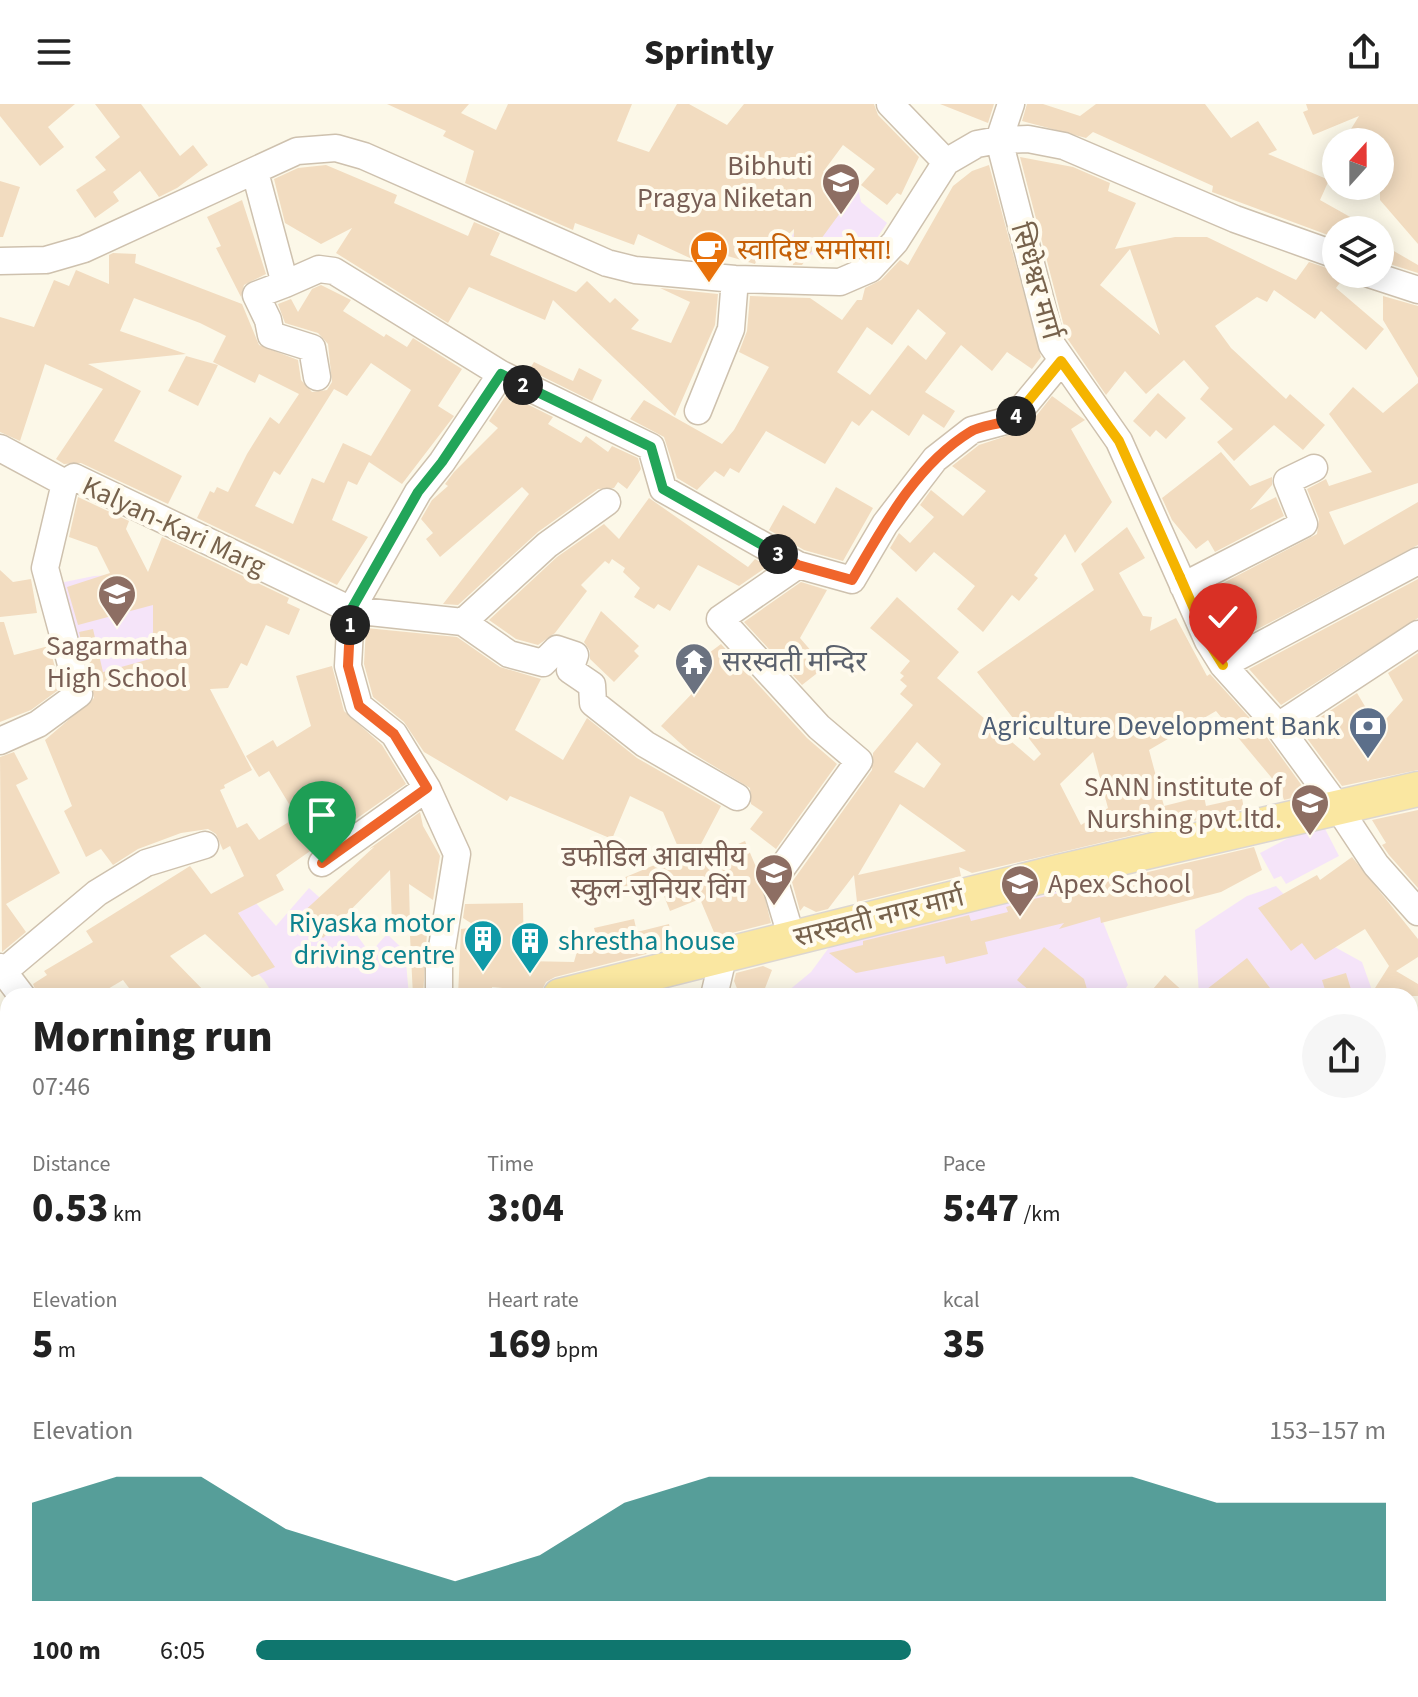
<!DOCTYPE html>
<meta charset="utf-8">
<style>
:root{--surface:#fff;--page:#f6f6f6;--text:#222;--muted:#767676;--accent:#0f766e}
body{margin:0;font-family:"Source Sans 3","Noto Sans Devanagari",sans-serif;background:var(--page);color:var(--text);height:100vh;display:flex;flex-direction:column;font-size:30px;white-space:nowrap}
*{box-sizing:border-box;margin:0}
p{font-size:26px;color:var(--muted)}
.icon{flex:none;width:44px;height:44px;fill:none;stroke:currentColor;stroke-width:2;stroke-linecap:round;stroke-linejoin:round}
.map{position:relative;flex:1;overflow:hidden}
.side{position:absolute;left:0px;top:884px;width:1418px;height:710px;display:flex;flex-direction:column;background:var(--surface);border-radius:24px 24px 0 0;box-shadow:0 4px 20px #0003}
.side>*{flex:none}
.needle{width:52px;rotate:21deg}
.tools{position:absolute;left:1322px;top:24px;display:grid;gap:16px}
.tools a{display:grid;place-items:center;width:72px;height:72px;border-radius:50%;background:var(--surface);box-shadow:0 4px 20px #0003;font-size:40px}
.pin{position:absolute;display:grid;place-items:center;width:68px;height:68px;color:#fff;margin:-82px -34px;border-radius:50% 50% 50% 0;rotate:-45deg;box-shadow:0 0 8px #0007}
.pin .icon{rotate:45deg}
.km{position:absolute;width:40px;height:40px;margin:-20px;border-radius:50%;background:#222;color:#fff;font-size:22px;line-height:40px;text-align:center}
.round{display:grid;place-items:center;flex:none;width:84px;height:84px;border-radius:42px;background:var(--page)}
.headline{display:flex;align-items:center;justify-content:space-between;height:136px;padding:0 32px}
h1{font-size:44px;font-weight:800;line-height:60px}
.stats{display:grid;grid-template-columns:repeat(3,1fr);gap:12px;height:136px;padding:8px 32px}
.stats div{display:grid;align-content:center}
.stats b{font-size:40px;font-weight:800}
.stats small{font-size:22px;font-weight:400}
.stats p{font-size:22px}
.chart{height:224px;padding:16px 32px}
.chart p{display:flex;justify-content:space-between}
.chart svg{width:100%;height:144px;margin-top:8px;fill:var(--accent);opacity:.7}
ul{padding:0 32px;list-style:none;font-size:26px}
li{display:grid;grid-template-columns:128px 96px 1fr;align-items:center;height:60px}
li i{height:20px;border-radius:10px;background:var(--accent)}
header{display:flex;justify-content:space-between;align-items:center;height:104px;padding:0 32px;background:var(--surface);font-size:36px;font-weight:800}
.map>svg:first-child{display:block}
.education{fill:#f5e4f9}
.green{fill:#cfeac6}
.building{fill:#f2dcc0;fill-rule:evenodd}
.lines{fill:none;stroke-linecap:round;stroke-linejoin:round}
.minor-casing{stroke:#cec1ae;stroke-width:29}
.major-casing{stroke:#dcd6d0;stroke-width:37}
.minor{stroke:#fff;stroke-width:26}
.major{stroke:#fae7a1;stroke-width:34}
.split-1-casing{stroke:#fff;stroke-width:16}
.split-2-casing{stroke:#fff;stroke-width:16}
.split-3-casing{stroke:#fff;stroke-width:16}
.split-4-casing{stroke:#fff;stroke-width:16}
.split-5-casing{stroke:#fff;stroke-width:16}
.split-6-casing{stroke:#fff;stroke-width:16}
.split-1{stroke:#f0652b;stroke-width:10}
.split-2{stroke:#22a559;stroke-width:10}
.split-3{stroke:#22a559;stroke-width:10}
.split-4{stroke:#f0652b;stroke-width:10}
.split-5{stroke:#f5b400;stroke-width:10}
.split-6{stroke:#f5b400;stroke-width:10}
.labels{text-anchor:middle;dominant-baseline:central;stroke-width:8;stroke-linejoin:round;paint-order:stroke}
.education-label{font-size:28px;fill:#785e54;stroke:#fffbee;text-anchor:end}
.food-label{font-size:28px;fill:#c56008;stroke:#fffbee;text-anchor:start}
.street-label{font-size:28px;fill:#77624c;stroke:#fffbee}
.worship-label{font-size:28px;fill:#5b616d;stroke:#fffbee;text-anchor:start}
.service-label{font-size:28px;fill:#4e5e75;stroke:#fffbee;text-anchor:end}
.culture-label{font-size:28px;fill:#0d838f;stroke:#fffbee;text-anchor:end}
</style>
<header><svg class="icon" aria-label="menu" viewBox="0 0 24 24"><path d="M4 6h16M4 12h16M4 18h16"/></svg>Sprintly<svg class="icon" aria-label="share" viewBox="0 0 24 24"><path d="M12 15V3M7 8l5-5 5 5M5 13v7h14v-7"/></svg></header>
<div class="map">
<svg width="1418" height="1593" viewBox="0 0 1418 1593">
<rect width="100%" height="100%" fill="#fcf8e8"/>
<!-- education -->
<path class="education" d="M849 64 856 74 861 98 887 119 871 143 802 152 791 133 837 65Z
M159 468 166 567 103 575 78 585 50 481 94 472Z
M1321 717 1339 752 1286 780 1281 772 1274 775 1260 749Z
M1084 770 1128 881 1120 892H782L811 868 833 838 1045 791Z
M1276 782 1333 842 1362 858 1374 892H1199L1195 826 1247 792Z
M309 784 348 819 370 849 387 830 405 847 409 892H274L264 876 215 825 255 798 276 822Z
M8 1260V1382L0 1385V1262Z
M1418 1291V1466L1413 1472 1410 1470V1309Z"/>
<!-- green -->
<path class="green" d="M1157 1586H1295L1280 1593H1141Z"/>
<!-- building -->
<path class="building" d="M0 0H75L48 23 64 43 40 62 0 12Z
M95 0H141L180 52 193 41 208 61 177 84 159 93 140 67 113 88 119 97 95 114 76 86 106 66 95 53 120 33Z
M387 0H469L461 9 496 26 508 0H632L617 37 649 48 677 0H689L727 21 744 0H874L878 11 919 53 901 91 897 89 887 101 861 81 875 65 843 41 823 68 854 90 802 161H793L794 125 769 149 763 141 755 160 724 151 721 158 692 155 638 130 634 141 575 119 573 126 465 79 474 47 443 32 446 27Z
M940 0H994L988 19Z
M1027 0H1043L1080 12 1096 0H1205L1231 34 1258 17 1277 46 1268 50 1329 76 1320 96 1352 114 1346 126H1336V134L1212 88 1213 82 1093 28 1086 34 1022 17Z
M1306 0H1418V140L1380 96V38H1343L1359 12 1313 31 1303 8 1308 6Z
M1020 53 1073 63 1110 79 1108 87 1136 99 1115 145 1175 133H1207L1296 176 1309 158 1336 167V172L1342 176 1336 184 1384 225 1366 246 1321 207 1315 215 1274 186 1267 198 1257 193 1215 222 1231 244 1286 295 1290 290 1325 321 1303 346 1274 321 1234 357 1217 338 1233 325 1200 295 1209 284 1184 256 1146 290 1125 267 1106 291 1067 234ZM1130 145 1160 231 1100 181Z
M326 61 397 91 394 99 468 132 474 118 500 129 490 151 576 188 587 177 610 199 615 194 639 216 631 225 671 239 690 198 660 184 718 190 715 221 675 312 553 196 545 216 469 183 448 219 336 149 352 124 321 140 285 119 274 75 298 64Z
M989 61 1041 253 1032 265 1007 248 992 267 961 241 925 288 955 307 944 324 923 310 909 332 872 306 859 322 852 317 825 360 766 327 739 369 730 364 724 373 715 367 697 386 677 374 664 333 630 315 644 296 722 340 734 326 769 263 739 248 747 227 750 192 810 194 842 216 857 196H862L865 184 881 176 900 156 908 161 953 82 972 67ZM918 205 946 229 926 256 908 241 870 291 837 268 867 223 892 241Z
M0 77 20 83 3 133H0Z
M242 96 266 170 244 181 241 193 216 144 221 142 207 113Z
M1380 139 1418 161V169L1380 157Z
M113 149 136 150 135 159 242 200 259 241 298 256 301 276 312 288 327 286 332 278 328 240 318 229 285 219 278 200 291 195 298 208 312 185 321 181 351 196 343 207 384 233 386 230 407 243 413 234 462 265 438 302 454 312 402 380 369 358 357 381 348 377 332 416 368 433 337 481 197 414 210 387 214 389 217 383 228 388 247 350 270 313 279 320 299 290 259 270 255 279 213 258 226 232 200 219 134 194 120 227 186 250 88 260 141 287 114 337 182 372 168 400 81 359 64 360 56 355 103 285 45 260 20 337 0 328V213L34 223 54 176 69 182 76 166 109 180V151ZM371 259 411 286 371 352 343 339 324 379 312 374 293 420 255 402 274 367 280 371 334 285 347 292Z
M1383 192 1418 202V274L1383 216Z
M186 252 218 261 198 302 168 287Z
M534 258 573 277 579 264 602 276 592 297 529 266Z
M1418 279V379L1329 408 1344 441 1418 398V441L1229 540 1204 489 1317 430 1319 415 1307 385 1326 375 1329 382 1372 368 1329 310 1353 283 1383 309Z
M1158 289 1186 314 1166 335 1156 326 1150 333 1133 317Z
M507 290 553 313 548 320 581 339 586 332 608 348 612 342 638 354 641 365 627 385 618 378 614 384 598 385 538 428 458 501 443 500 529 390 522 383 440 453 426 435 433 429 421 415 432 396 448 382 445 380 454 368 498 324 489 317Z
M1052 292 1085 316 1071 325 1112 398 1075 449 1065 430 1034 471 1038 474 1019 497 1012 491 983 528 957 505 975 482 934 448 916 468 890 444 899 429 910 439 934 413 920 401 931 386 963 412 986 387 952 362 979 341 1025 326Z
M1221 348 1250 382 1272 373V381L1250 406 1276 393 1284 412 1215 448 1208 436 1196 445 1172 416 1162 394Z
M836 383 873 404 843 457 804 446 769 426 783 401 815 420Z
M78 393 129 417 126 425 148 468 162 433 289 494 287 499 300 505 289 531 266 521 247 562 241 559 228 584 210 585 252 666 224 681 225 684 220 686 237 724 247 719 259 736 297 713 269 667 259 673 246 652 273 636 277 643 311 622 296 572 332 562 344 607 382 641 406 680 276 771 284 786 238 809 275 863 252 873 205 830 170 852 209 892H135L123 876 96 892H38L33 880 47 871 44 867 93 838 86 827 190 762 211 790 244 772 230 742 223 746 216 730 208 725 181 729 138 745 113 761 101 745 86 753 64 707 72 702 45 636 94 594 79 528 93 525 103 568 150 555 153 527V501L78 521 67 483 110 469 97 443 69 433Z
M649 394 748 463 755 455 768 462 739 482 698 461 670 507 658 500 654 505 634 493 640 484 623 468 625 464 612 455 609 460 605 457 581 481 587 487 555 529 538 541 516 535 489 516 557 453 604 420 619 435Z
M1127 423 1145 454 1119 469 1143 512 1152 513 1150 527 1176 514 1207 572 1210 570 1266 632 1308 690 1284 696 1280 684 1216 607 1149 646 1164 702 1204 692 1206 702 1242 694 1244 705 972 769 959 763 961 772 857 798 854 771 828 805 816 808 804 802 800 807 792 778 872 666 873 649 913 601 900 590 907 582 900 576 904 572 900 569 910 557 870 524 897 493 959 548 937 574 1034 657 1041 650 977 568 1094 486 1081 460ZM917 638 941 660 924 684 894 668ZM1093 648 1108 704 1081 721 1060 680ZM900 700 966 747 858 771Z
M0 466 13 478 31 475 37 509 0 513Z
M1418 475V514L1281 601 1249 565Z
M801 478 827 486 800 534 825 563 802 581 744 518Z
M601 507 639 542 634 547 639 552 614 578 590 555V547L584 538Z
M0 518H4L14 551 49 542 61 584 31 606 0 618Z
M366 524 457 533 500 563 541 575 515 626 563 656 587 614 637 654 721 702 690 761 745 737 759 770 771 819 716 833 700 795 670 807 658 777 622 791 616 777 681 750 663 708 630 692 612 735 510 692 507 697 424 648 404 618 373 593 364 560Z
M721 540 807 634 837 660 776 745 750 725 763 708 751 700 750 684 689 647 661 622 703 578 700 575 707 569 700 561 707 555 705 552Z
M1418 549V666L1342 682 1301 626 1357 589 1378 624 1403 596 1388 569Z
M14 648 28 675 16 681 60 769 6 800 26 828 2 848 0 653Z
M1418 706V784L1389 751 1382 741 1386 739 1372 716Z
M420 708 423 722 440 752 433 796 409 780 410 821H392L390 766 323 834 301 810 374 743 369 745Z
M1254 743 1262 766 1221 788 1101 819 1100 813 1059 825 1064 819 985 838 988 850 946 860 944 852 856 869 829 849 863 841V837L969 811 971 817 1008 808 1006 803 1021 798Z
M1352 753 1418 835V853L1396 867 1418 880V892H1370L1389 862 1365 825 1315 856 1302 839 1291 847 1258 804 1317 771 1320 776Z
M523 799 524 857 574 858 578 844 598 839 594 824 634 815 637 828 669 820 674 843 555 873 546 878 541 888 492 883 493 892H458L461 825 477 823 463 814 465 800Z
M427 829 423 892H413L410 832Z
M1044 843 1084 875 1089 892H1036L1017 876Z
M1247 854 1270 884 1257 892H1198Z
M763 862 772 866 762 892H740L734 877 736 869Z
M1346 869 1353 892H1327L1322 876Z
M1165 871 1187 891 1161 892 1153 885Z"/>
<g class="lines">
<!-- minor casing -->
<g class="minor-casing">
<path id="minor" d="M890 0 946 58
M1011 0 999 36 1052 241 1119 337 1208 537 1223 561 1278 622 1339 705 1376 761 1418 808
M255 68 285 180 319 165 334 167 501 270 651 343 663 385 798 461 852 476 885 420 935 355 972 326 1013 315 1061 257
M0 157 46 156 84 145 297 47 336 44 364 52 607 159 635 166 735 175 840 178 870 165 895 138 946 58 977 40 999 36 1028 35 1064 42 1235 115 1336 151
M1369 170 1418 186
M285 180 256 191 268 216 271 231 312 244 317 273
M698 307 731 225 735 175
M0 344 65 379 74 373 351 506 463 518 509 550 543 559 557 545 575 551 570 566 592 581 593 599 645 640 737 693
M1183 482 1304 420 1287 377 1314 364
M463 518 547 441 607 398
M1223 561 1418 457
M1278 622 1418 530
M0 637 38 620 79 590 45 464 65 379
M322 759 427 684
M792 835 774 775 859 657 819 623 720 515 798 461
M0 863 22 892
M3 868 97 789 146 759 205 741
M439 892V862L457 750 427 684 394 630 359 602 348 562 351 506 418 388 442 358 501 270
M714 892 724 849
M1410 1122 1418 1118
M1410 1300 1418 1283
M1389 1586 1392 1593
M684 1589 698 1586
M85 1593 97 1586
M955 1593 957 1586
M1085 1593V1586
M1131 1593 1146 1586"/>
</g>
<!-- major casing -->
<g class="major-casing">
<path id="major" d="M560 892 1059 768 1418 685
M0 1035 8 1034
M1410 1544 1418 1541
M1293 1593 1309 1586"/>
</g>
<!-- minor -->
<use href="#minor" class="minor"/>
<!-- major -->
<use href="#major" class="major"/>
</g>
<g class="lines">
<!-- split-1 casing -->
<g class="split-1-casing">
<path id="split-1" d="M322 759 427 684 394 630 359 602 348 562 350 521"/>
</g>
<!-- split-2 casing -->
<g class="split-2-casing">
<path id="split-2" d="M350 521 351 506 418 388 442 358 501 270 523 281"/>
</g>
<!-- split-3 casing -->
<g class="split-3-casing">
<path id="split-3" d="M523 281 651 343 663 385 778 450"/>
</g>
<!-- split-4 casing -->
<g class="split-4-casing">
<path id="split-4" d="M778 450 798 461 852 476C883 423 916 361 970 328 984 319 1003 322 1016 312"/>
</g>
<!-- split-5 casing -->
<g class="split-5-casing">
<path id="split-5" d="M1016 312 1061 257 1119 337 1180 473"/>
</g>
<!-- split-6 casing -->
<g class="split-6-casing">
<path id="split-6" d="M1180 473 1208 537 1223 561"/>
</g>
<!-- split-1 -->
<use href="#split-1" class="split-1"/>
<!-- split-2 -->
<use href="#split-2" class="split-2"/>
<!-- split-3 -->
<use href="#split-3" class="split-3"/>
<!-- split-4 -->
<use href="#split-4" class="split-4"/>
<!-- split-5 -->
<use href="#split-5" class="split-5"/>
<!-- split-6 -->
<use href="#split-6" class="split-6"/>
</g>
<!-- icons -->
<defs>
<g id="school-pin" transform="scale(2)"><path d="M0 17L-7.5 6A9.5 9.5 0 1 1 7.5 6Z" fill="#8d6e63" stroke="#fffbee"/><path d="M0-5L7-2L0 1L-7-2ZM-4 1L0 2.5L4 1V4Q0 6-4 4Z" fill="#fff"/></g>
<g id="cafe-pin" transform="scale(2)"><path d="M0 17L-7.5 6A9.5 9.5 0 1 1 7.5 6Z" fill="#e8710a" stroke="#fffbee"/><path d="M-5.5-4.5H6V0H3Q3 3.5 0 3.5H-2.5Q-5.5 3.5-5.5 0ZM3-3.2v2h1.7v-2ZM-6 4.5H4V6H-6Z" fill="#fff"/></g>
<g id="temple-pin" transform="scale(2)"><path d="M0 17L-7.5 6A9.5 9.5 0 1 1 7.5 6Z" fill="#6b7280" stroke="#fffbee"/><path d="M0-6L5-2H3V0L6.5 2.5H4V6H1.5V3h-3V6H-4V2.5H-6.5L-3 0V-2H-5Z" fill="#fff"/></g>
<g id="bank-pin" transform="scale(2)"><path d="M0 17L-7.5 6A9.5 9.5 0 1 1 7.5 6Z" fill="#5c6f8a" stroke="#fffbee"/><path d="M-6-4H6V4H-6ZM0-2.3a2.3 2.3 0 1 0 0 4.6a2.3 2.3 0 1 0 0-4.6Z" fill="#fff"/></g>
<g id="university-pin" transform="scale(2)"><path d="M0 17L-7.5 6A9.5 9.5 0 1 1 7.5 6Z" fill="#8d6e63" stroke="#fffbee"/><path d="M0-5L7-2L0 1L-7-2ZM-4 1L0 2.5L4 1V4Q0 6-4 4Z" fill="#fff"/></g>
<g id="building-pin" transform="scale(2)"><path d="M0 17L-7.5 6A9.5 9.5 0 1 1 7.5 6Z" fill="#0f9aa8" stroke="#fffbee"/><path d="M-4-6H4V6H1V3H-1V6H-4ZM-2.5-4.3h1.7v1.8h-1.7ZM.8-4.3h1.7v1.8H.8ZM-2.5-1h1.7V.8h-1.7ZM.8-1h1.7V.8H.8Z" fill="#fff"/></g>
</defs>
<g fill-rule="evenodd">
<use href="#school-pin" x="841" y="78"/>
<use href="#cafe-pin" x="709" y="146"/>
<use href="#school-pin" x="117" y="490"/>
<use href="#temple-pin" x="694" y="558"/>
<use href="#bank-pin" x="1368" y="622"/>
<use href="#university-pin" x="1310" y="699"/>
<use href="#school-pin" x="774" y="769"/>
<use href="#school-pin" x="1020" y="780"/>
<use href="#building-pin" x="483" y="835"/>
<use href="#building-pin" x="530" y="837"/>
</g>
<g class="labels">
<!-- education labels -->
<g class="education-label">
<text x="813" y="62">Bibhuti<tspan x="813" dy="32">Pragya Niketan</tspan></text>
<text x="117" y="542" text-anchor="middle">Sagarmatha<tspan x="117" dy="32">High School</tspan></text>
<text x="1282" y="683">SANN institute of<tspan x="1282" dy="32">Nurshing pvt.ltd.</tspan></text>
<text x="746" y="753">डफोडिल आवासीय<tspan x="746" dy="32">स्कुल-जुनियर विंग</tspan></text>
<text x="1048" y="780" text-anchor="start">Apex School</text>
</g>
<!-- food labels -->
<g class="food-label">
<text x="737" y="146">स्वादिष्ट समोसा!</text>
</g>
<!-- street labels -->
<g class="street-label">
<text transform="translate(1036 177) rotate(74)">सिधेश्वर मार्ग</text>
<text transform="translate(174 422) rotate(25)">Kalyan-Kari Marg</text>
<text transform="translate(879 813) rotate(-14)">सरस्वती नगर मार्ग</text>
</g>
<!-- worship labels -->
<g class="worship-label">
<text x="722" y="558">सरस्वती मन्दिर</text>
</g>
<!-- service labels -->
<g class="service-label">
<text x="1340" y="622">Agriculture Development Bank</text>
</g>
<!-- culture labels -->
<g class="culture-label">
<text x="455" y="819">Riyaska motor<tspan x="455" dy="32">driving centre</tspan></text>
<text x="558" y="837" text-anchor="start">shrestha house</text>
</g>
</g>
</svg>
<div class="tools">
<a><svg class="needle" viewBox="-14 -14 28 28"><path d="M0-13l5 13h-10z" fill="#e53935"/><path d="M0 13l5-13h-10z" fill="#767676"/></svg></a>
<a><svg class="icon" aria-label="layers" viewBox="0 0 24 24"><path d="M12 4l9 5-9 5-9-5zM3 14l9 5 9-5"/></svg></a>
</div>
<div class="pin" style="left:322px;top:759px;background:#1e9e55"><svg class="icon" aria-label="arrive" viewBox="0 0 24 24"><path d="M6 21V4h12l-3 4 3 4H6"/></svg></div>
<div class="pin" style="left:1223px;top:561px;background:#d93025"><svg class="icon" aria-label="check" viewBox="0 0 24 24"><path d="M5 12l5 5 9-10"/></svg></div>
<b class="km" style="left:350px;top:521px">1</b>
<b class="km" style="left:523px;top:281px">2</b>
<b class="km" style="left:778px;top:450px">3</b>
<b class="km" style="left:1016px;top:312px">4</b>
<section class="side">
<div class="headline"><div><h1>Morning run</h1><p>07:46</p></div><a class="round"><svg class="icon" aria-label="share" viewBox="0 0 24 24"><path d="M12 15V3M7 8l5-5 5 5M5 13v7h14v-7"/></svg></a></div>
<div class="stats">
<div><p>Distance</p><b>0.53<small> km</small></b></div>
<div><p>Time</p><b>3:04</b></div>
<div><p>Pace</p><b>5:47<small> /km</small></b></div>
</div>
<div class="stats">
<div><p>Elevation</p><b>5<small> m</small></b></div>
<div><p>Heart rate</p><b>169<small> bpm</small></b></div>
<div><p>kcal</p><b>35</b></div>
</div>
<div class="chart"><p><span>Elevation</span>153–157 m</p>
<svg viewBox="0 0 160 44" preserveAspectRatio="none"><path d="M0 44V14L10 6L20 6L30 22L40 30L50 38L60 30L70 14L80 6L90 6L100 6L110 6L120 6L130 6L140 14L150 14L160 14V44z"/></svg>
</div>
<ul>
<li><b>100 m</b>6:05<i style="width:58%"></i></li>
</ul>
</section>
</div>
